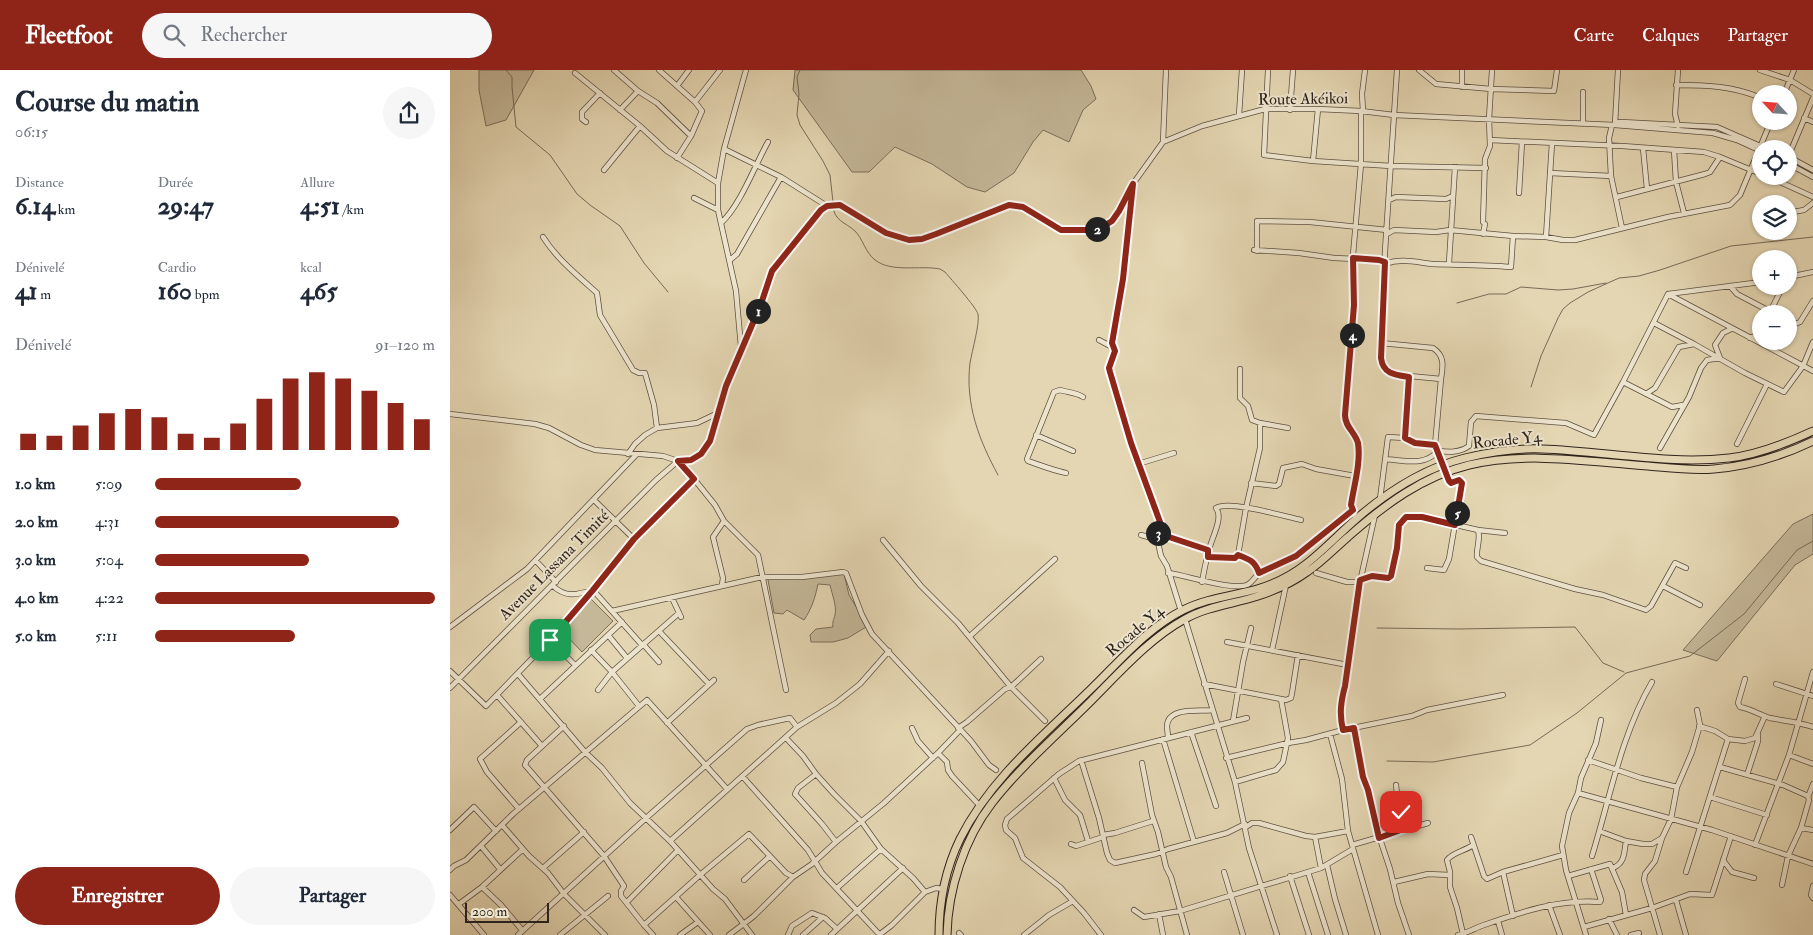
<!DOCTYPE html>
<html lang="fr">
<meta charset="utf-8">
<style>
:root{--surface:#fff;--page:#f6f6f7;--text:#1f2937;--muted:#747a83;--accent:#8f2418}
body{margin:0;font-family:"IM FELL Double Pica",serif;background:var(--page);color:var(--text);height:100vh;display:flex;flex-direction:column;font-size:19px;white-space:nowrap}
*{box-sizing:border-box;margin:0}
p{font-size:16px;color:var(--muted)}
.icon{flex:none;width:28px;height:28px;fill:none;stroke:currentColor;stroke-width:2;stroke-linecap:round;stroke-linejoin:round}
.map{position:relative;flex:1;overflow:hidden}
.side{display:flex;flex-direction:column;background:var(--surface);width:450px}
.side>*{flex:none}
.needle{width:32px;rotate:296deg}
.buttons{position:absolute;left:1302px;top:15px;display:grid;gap:10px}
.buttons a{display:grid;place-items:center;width:45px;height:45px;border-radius:50%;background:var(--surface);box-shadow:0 1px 4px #0004;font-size:25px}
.scale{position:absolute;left:15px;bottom:12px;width:84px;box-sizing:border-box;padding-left:5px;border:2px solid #30241d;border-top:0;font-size:14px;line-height:18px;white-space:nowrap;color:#30241d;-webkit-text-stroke:4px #ede4cd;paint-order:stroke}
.pin{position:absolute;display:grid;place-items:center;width:42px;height:42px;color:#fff;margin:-21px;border-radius:10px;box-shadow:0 2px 8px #0006}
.km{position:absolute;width:25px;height:25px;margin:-12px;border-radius:50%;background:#222;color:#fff;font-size:14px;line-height:25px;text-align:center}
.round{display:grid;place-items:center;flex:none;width:52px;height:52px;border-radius:26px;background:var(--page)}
.summary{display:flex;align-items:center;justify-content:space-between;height:85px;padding:0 15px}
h1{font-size:28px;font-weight:700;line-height:38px}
.metrics{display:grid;grid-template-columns:repeat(3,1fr);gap:8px;height:85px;padding:5px 15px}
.metrics div{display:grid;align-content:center}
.metrics b{font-size:25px;font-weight:700}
.metrics small{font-size:14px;font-weight:400}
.metrics p{font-size:14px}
.chart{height:140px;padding:10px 15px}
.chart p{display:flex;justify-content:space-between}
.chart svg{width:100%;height:90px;margin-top:5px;stroke:var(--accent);stroke-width:6}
.button{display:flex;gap:10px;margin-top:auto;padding:10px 15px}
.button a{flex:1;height:58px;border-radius:30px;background:var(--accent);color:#fff;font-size:20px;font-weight:700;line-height:58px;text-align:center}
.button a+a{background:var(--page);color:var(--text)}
ul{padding:0 15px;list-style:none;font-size:16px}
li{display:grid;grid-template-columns:80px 60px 1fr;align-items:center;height:38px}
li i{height:12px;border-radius:6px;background:var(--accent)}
header{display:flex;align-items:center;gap:30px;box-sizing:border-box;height:70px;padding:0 25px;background:var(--accent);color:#fff}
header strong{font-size:24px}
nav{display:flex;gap:28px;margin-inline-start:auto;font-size:18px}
.search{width:350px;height:45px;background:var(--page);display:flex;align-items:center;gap:12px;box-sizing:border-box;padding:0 18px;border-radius:28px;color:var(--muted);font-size:19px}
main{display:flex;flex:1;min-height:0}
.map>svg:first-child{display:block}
.green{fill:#c5b899;stroke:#7a6e5b}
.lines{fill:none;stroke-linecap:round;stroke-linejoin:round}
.stream{stroke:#776a58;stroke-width:1}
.minor-casing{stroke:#5d5042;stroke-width:6}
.highway-casing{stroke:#30241d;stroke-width:9}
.minor{stroke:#ede4cd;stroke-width:4.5}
.highway{stroke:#e4d6b2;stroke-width:7}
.minor-bridge-casing{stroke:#5d5042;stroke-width:6;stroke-linecap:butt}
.minor-bridge{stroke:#ede4cd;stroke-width:4.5}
.route-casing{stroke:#fff;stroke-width:10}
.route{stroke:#8f2418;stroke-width:6}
.labels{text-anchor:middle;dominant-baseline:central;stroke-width:4;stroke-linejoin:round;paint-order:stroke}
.street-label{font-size:16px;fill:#30241d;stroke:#ede4cd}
</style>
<header>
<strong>Fleetfoot</strong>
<div class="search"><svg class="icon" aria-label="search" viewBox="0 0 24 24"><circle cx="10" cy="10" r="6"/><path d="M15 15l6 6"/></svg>Rechercher</div>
<nav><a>Carte</a><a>Calques</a><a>Partager</a></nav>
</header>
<main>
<section class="side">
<div class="summary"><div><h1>Course du matin</h1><p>06:15</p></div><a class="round"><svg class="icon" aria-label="share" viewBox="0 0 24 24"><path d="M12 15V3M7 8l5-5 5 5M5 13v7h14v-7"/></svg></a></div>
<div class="metrics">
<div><p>Distance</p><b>6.14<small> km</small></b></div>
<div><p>Durée</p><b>29:47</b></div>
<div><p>Allure</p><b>4:51<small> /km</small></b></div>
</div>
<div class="metrics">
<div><p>Dénivelé</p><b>41<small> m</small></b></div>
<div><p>Cardio</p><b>160<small> bpm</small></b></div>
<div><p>kcal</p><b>465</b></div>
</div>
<div class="chart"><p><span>Dénivelé</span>91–120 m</p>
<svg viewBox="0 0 160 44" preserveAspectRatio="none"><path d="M5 44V36M15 44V37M25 44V32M35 44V26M45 44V24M55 44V28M65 44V36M75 44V38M85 44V31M95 44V19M105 44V9M115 44V6M125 44V9M135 44V15M145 44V21M155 44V29"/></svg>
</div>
<ul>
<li><b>1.0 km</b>5:09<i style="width:52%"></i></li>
<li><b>2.0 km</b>4:31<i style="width:87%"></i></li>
<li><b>3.0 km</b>5:04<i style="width:55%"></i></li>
<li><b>4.0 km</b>4:22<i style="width:100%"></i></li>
<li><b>5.0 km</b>5:11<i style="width:50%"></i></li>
</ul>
<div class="button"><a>Enregistrer</a><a>Partager</a></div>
</section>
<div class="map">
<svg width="1363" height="865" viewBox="0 0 1363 865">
<rect width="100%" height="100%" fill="#e4d6b2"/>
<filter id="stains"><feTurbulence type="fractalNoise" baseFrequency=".004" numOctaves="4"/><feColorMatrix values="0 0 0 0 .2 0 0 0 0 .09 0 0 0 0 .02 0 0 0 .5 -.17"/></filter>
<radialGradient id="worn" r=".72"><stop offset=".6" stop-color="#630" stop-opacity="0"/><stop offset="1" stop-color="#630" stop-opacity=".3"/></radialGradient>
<!-- green -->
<path class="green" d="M29 0H84L56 50 36 56 29 20Z
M345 0H631L641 16 646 29 633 40 619 72 593 60 583 72 564 103 535 122 517 117 482 94 445 77 419 102H402L343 20Z
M1363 444V484L1345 495 1267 591 1233 580 1343 454Z
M394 504 399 525 411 545 416 557 398 568 383 572H361L360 565 366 559 383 557C382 551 384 550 385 545 387 536 382 524 380 515L368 514C365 528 362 538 354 550L337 540 333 544 324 543 318 510 325 508Z
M141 529 163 551 132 582 111 560Z"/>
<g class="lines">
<!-- stream -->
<path class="stream" d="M56 0 62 7V17L66 57 100 85 127 124 140 135 170 156 194 193 218 222
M350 0 347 7 349 24 347 45 350 55 373 91 380 105 383 132
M383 136C384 151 395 152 405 161 413 169 415 182 425 190 442 203 470 195 490 199L495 202C501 209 526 237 528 244 530 253 522 281 520 293 515 334 529 370 548 405
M1007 233 1039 224H1056L1071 217 1108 220 1123 219 1156 213
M1081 317 1091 286 1108 248 1113 239 1120 233 1138 222 1169 208 1189 206 1210 200 1281 176 1363 167
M927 558 1009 559 1125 557 1153 593 1174 602
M937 691 983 692 1080 675 1127 643 1176 603 1240 586 1294 544 1347 480 1363 471"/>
<!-- minor casing -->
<g class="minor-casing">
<path id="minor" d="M164 0 188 21 207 33 241 66
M209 0 245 32 252 41 241 66 227 88
M818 0 814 85 863 91
M947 0 935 181 931 288 933 297 949 305 991 309 985 375
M969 0 986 14 1041 19 1104 21 1107 0
M1228 0 1225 44 1228 56
M1310 0 1340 10 1363 24
M125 3 190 56 217 81 268 113
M1226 15C1256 15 1284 16 1311 28
M227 16 239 0
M1012 17V0
M1334 24 1344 0
M245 32 270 0
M868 39 863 91 941 96 1036 98
M170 40 188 21
M840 40 843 0
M913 41 912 24 915 0
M789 45 792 0
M1354 48 1363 52
M136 52 132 49V42L150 23
M1165 53 1171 52 1267 57 1317 79
M1133 54V22
M1165 54 1168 0
M1162 55 1159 68 1161 106 1172 158
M1040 70 1172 76 1254 82 1270 87 1311 104
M713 72 716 0
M1193 78 1197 119
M274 79 331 107 377 136
M1224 80 1226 112 1234 143
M1339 85 1363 28
M1339 87 1363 100
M1339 94 1363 107
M154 100 190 56
M1100 103 1161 106
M1317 106 1363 127
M683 115 673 209 662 273 665 281 659 298 660 302 681 373 710 452 707 468 711 486 717 496 731 541
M1069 123 1072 72
M1167 127 1255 104 1260 102 1270 87
M244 128 268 140
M939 130 946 127 996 129 1003 126
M1343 142 1354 140 1363 133
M271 153C290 136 305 95 318 72
M937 164 944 160 986 162 1000 160 1063 166 1096 167 1113 170H1125L1218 147 1280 135 1290 125 1321 51
M1033 164 1035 154 1033 152 1035 89 1040 76 1039 49 1042 0
M93 167C107 189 127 205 147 223L150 245 183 300 189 303H195L204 335 207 358
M1096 167 1102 73
M804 180 849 183 884 188 929 190 935 192
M807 181V151L860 152 937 160
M280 190 287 184 331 107
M999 193 1005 97
M935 194C951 188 965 192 982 194 1008 195 1035 195 1061 197L1063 166
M1339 207 1363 202
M1280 216 1287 224 1325 244
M1218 224 1363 301
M1319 244 1333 216
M1339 251 1345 254 1350 252 1363 231
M1204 253 1244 274 1295 303 1334 322 1353 296 1363 272
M1300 268 1307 265 1311 257
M649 270 664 278
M931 273 983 278C995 286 993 296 991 309
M291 277 286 221 268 140V113L274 79 296 0
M790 299V328L798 336 802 350 810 353 838 358
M1173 312 1222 337 1233 335
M1196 324 1205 318 1229 277 1244 274
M0 344 85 354 99 358 131 375 145 380 213 386 228 391 241 390 251 384 260 371 276 316 311 234 323 201 371 140 377 136 383 134 395 137 436 163 459 170 473 169 486 165 559 135 573 137 611 160 638 161 649 159 662 151 669 141 680 118 713 72 752 56 815 39H868L911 41 944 45 1165 55 1263 63 1287 70 1311 81
M586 365 623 381
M955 368 959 307
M1287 374 1317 314
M1210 378 1239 327 1251 298 1257 290 1270 288 1265 275 1273 263 1281 259
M178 384 185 374 195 365 207 358 247 353 268 343
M935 389C954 390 974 397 988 381 999 382 1009 383 1019 376L1021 352 1026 346 1116 353 1144 365 1173 312 1218 224 1311 212
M688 394 724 383
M616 403C605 401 589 395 578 391L577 389 604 322 610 320C616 322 628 323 633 327
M244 409 265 435 274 451 308 485 336 620
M801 413 826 416 829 414 833 398 852 394 866 399 905 406
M930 429 938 367 955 368 965 373 985 376
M144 430 184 469
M906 449 901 435 908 387V374L903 361 897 355 895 345 904 235 903 185 911 94V41
M1028 460 1055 463
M691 465 702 468 716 466 758 480
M433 470 471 516 508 553 561 617 595 651
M788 485 796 438 810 378V353
M758 487 785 488 788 485C799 489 805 491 809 503L846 486 903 440
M86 491 106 512
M977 498 994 500 999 489 1012 413 1009 410 1001 413 999 411
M718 503C735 505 783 521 797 515 802 513 805 507 809 503
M866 503 897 512H910
M911 510 922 506 938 508 941 506 947 478 949 455 956 447 976 448 1028 460C1031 469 1026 478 1027 487L1031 491 1125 519 1153 525 1196 540 1201 536 1225 493 1236 498
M752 512C754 501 756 490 759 480 761 469 774 448 766 438 779 430 833 446 851 450
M102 515C115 528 127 525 143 520L192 575
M272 515 273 508 263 467 274 451
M1213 516 1250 535
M222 528 231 547
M162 541 312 507H352L393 502 396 503 412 545 422 564 521 671 539 695 546 700
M735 549 785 712 799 778 827 865
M0 557 77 499 186 385
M209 561 259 614
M158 565 177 588
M520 566 605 489
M100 570 125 595
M777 572 898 595
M193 574 209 592
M141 580 162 602 189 636
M822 580 836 515
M0 601 36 636 100 570 184 469 244 409 228 391
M68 604 135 682 152 698 180 733 220 771 263 819 275 829 302 865
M1295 609 1288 633 1290 637C1301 639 1310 645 1320 648 1335 651 1349 652 1363 657
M754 614 836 630 841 628 842 623 848 585
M1326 614 1363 626
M0 618 206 410 228 391
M148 620 162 602 229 543
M47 625 92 676
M90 629 172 552
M783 651 793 592 801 558
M217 653 264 610
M114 656 77 690 75 695 154 786 174 816 171 821V826L194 855 250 805 299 764 336 803 343 807
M462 658 468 671 483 688
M508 658 517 652 555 619 561 617 591 589
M904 658 913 707 919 720 926 757 940 799 948 833 959 865
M893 660C889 644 891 631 895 616L910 512 925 445
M741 662 766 736
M880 664 892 709 898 761 928 865
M336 668 353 686 366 704 384 724 411 751 431 779 463 808 475 822
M718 668C718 664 717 659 717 656 718 636 750 642 762 640
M713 669 744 772
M1278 669 1295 671 1305 668 1315 646
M488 683 497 692 498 700 502 706 530 736
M1339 685 1363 694
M776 688 838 673 856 670 893 660 962 646 977 640 1053 625
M631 690 649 748 657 783 660 790 665 793 706 784 718 779 777 763 795 754
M1138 690 1191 708 1227 717
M692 693 702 745 708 762 716 797 721 807 737 865
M1270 697 1333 715 1358 726 1359 730 1351 758 1338 786 1332 815
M366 704 348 718 345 724 372 754 386 772
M1297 705 1308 671V663
M293 707 358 780 372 803 429 864
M604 708 615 730 630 745 638 771
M785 712 826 700 833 692 838 668 831 629
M946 715 948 733 956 750V758
M1128 723 1262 760 1363 794
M1260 727 1317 745
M1358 727 1363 714
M69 739 37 702 30 689 71 652
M52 755 79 786 98 803 114 824 155 865
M796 757 802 753H809L856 766 865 767 898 761
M1351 758 1363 760
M0 760 24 737 46 761
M1149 761 1176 771 1193 774H1202L1212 768 1221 749 1227 717 1242 682 1250 655 1247 640
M653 765 665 763 703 751
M865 767 871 798
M1021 767 1034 806 1037 809 1053 802 1113 785
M220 771 347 657 386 633 410 614 439 581
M621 774 626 776 653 767
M902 775 978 753
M1305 775 1339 685 1363 602
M31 776 50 799
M1142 786C1160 728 1171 665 1202 612
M1273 790 1282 802 1304 808
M877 795 885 829 896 865
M93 798 134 762
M1163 798C1175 793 1174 783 1176 771
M0 800 4 796 16 790 63 744 197 630 277 719
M774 802 793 865
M858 802 878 865
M1053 802 1063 846
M1236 802 1278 669 1265 661 1249 656
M840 806 859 865
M1118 806 1160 794 1172 822 1176 845
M294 810 320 786
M944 812 978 804 1000 805
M1363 816 1361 825 1363 828
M32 817 51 835 72 860
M387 818 431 779
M0 825 34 865
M226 827 260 865
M1226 830 1236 865
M177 832 228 780
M9 834 32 817 73 779
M1099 835 1110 865
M684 840 694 847 730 841 871 798 903 779
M709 844 713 865
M1159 849 1167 865
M1048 851 1052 865
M194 855 203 865
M1134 857 1202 838 1240 824 1262 825 1281 766
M509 863 511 865
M1013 864 1007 838 1000 817V802L997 790C1003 782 1015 781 1023 775
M68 865 195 749 297 659 308 655 340 648 347 657
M110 865 158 826
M230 865 248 852
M279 865 304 846 343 807 362 794 386 772 434 733 488 683 510 660
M338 865 342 856 362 843 375 848 387 859
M353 865 373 847
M381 865 453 798
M429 865 442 855 475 822 486 818 493 819
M574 865 599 845 623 831
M651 865 634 843 610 817 573 788 565 768 556 760 555 755 557 749 609 704 629 691 797 648
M1008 865C1017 863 1025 858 1034 855 1071 842 1109 829 1150 832L1151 830 1141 799
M1136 865 1116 800 1112 776 1119 743 1128 723 1131 708 1146 673 1151 650
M1181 865 1189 863
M1210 865 1194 810 1195 804 1205 791 1212 768"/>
</g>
<!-- highway casing -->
<g class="highway-casing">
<path id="highway" d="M489 865C489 833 496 798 510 769 540 709 594 665 641 619 669 592 697 558 733 540 757 528 782 526 807 519 824 514 842 505 856 494 873 481 889 464 905 450 937 422 974 398 1015 388 1040 382 1066 378 1092 379 1154 381 1217 395 1279 388 1308 385 1337 373 1363 361
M497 865C498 820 514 769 542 733 571 696 608 664 641 631 670 602 700 568 735 549 758 536 784 534 808 526 826 520 842 513 857 502 872 492 885 478 898 467 934 435 973 406 1019 395 1078 381 1139 392 1198 396 1220 398 1242 401 1264 399 1298 396 1332 386 1363 371"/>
</g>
<!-- minor -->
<use href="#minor" class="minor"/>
<!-- highway -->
<use href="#highway" class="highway"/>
<!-- minor-bridge casing -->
<g class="minor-bridge-casing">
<path id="minor-bridge" d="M989 384 999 411"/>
</g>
<!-- minor-bridge -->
<use href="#minor-bridge" class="minor-bridge"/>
</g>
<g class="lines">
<!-- route casing -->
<g class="route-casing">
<path id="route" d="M100 570 143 520 184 469 244 409 228 391 241 390 251 384 260 371 276 316 311 234 322 201 371 140 377 136 390 135 436 163 459 170 472 169 486 164 559 135 573 137 611 160H638L649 159 662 151 669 141 683 114 673 209 662 273 665 281 659 298 660 302 681 373 710 452 707 468 716 466 758 480V487L785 488 788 485C799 489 805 491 809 503L846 486 903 440 901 435C904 415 911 393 908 373 905 362 895 357 895 345L904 235 903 188 929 190 935 192 931 288C933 304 945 305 959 307L955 368 965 373 985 375 999 411 1001 413 1009 410 1012 413 1005 455 972 447H956L949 455 947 478 941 506 938 508 922 506 910 510 895 616C891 631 889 644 893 660L904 658 913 707 918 720 929 768 956 758V750L951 742"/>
</g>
<!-- route -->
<use href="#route" class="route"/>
</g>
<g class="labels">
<!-- street labels -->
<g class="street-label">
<text transform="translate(853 29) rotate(-1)">Route Akéikoi</text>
<text transform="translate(1057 370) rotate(-6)">Rocade Y4</text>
<text transform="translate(104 495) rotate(-45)">Avenue Lassana Timité</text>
<text transform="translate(685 561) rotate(-40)">Rocade Y4</text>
</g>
</g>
<rect width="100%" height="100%" filter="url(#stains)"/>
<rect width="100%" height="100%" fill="url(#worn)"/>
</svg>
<div class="buttons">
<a><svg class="needle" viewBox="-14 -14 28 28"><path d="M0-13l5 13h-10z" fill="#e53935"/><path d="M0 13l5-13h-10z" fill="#747a83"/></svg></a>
<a><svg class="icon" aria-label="locate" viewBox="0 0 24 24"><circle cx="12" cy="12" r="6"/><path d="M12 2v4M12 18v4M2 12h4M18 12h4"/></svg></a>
<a><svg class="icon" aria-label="layers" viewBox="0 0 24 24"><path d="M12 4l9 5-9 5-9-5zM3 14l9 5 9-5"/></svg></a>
<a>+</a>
<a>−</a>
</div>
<div class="scale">200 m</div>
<div class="pin" style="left:100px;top:570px;background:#1e9e55"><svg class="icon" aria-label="arrive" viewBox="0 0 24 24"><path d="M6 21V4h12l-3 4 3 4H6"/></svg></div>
<div class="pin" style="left:951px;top:742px;background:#d93025"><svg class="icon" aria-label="check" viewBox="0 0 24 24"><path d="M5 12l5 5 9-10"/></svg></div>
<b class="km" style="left:308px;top:241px">1</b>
<b class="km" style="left:647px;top:159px">2</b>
<b class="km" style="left:708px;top:463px">3</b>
<b class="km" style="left:902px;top:265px">4</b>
<b class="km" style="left:1007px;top:443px">5</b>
</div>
</main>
